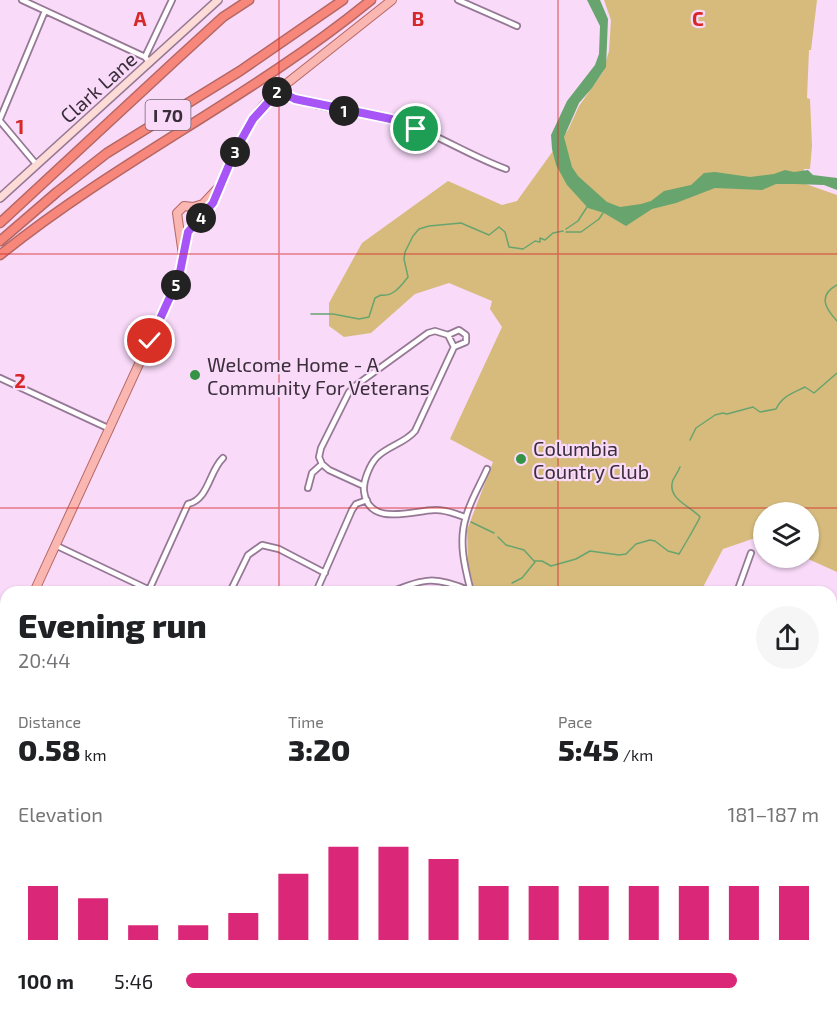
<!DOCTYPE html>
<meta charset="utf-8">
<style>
:root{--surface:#fff;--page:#f6f6f6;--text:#202124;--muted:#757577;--accent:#db2777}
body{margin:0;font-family:"Exo 2",sans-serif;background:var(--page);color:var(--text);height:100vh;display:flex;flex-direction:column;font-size:22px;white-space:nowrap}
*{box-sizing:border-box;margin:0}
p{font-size:20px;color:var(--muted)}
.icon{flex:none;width:33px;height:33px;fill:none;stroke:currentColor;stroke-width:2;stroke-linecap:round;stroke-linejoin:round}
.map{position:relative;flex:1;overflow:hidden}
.details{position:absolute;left:0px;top:586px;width:837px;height:430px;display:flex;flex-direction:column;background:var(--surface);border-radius:18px 18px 0 0;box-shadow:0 2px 4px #0004}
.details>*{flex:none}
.buttons{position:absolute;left:753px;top:502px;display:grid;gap:12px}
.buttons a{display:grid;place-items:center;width:66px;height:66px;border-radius:50%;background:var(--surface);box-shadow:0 2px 4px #0004;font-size:30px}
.pin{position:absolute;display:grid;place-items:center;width:51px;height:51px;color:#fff;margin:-26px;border:3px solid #fff;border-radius:50%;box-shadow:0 2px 6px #0007}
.km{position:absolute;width:30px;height:30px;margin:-15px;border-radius:50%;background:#222;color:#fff;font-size:16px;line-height:30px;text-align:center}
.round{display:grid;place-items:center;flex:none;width:63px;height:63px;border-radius:32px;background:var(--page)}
.head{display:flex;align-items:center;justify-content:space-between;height:102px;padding:0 18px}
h1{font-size:33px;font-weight:800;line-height:45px}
.figures{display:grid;grid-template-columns:repeat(3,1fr);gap:9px;height:102px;padding:6px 18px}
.figures div{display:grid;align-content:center}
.figures b{font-size:30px;font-weight:800}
.figures small{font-size:16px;font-weight:400}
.figures p{font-size:16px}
.chart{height:168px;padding:12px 18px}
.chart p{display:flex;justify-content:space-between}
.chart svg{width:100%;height:108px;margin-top:6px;stroke:var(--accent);stroke-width:6}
ul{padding:0 18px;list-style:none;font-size:20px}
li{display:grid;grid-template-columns:96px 72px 1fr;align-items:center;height:45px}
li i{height:15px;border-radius:8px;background:var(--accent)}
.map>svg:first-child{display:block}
.grass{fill:#d6bb7d}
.water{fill:#68a46e}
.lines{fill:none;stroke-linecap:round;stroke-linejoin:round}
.stream{stroke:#68a46e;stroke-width:1.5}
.street-casing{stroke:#957994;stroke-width:8}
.secondary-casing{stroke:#957994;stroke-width:10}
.primary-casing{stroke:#b56764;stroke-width:10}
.highway-casing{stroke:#b56764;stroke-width:11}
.street{stroke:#fff;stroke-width:4.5}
.secondary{stroke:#fddbd7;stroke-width:7}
.primary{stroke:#fab6b0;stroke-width:8}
.highway{stroke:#f7867b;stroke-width:8}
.rail{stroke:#937e93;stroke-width:1.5;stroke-dasharray:9 4.5;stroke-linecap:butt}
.route-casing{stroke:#fff;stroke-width:12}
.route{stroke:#a855f7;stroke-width:8}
.grid{fill:none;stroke:#d62828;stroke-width:1.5;stroke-opacity:0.55}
.poi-dot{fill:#359346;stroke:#f9daf9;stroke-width:2}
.labels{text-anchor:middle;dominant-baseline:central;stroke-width:4.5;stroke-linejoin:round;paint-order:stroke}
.shield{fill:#f9daf9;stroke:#736273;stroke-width:1.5}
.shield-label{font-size:18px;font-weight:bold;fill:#3a2e3a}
.street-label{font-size:20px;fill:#3a2e3a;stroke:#f9daf9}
.poi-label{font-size:20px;fill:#3a2e3a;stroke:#f9daf9;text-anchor:start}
.grid-label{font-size:20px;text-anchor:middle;font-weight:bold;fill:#d62828;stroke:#f9daf9;stroke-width:4.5;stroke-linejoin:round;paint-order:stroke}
</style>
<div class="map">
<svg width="837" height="1016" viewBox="0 0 837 1016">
<rect width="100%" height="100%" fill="#f9daf9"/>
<!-- grass -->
<path class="grass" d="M604 0H817L811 50H809L807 98 810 99 812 146 810 169H804L803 183 837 195V572L806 558H808V513H764L763 539 758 537 723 549 702 589 695 592H475L468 564 467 530 493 462 450 439 502 327 490 309 492 301 449 283 415 294 371 333 344 337 329 326V303L362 243 448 181 502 205 517 201 568 130 579 106 603 72 609 51 611 20Z
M509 1011H557L569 1016H507Z"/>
<!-- water -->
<path class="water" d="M587 0H600L608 19 606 67 592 88 579 103 564 137 572 167 578 176 607 202 620 207 641 204 651 201 664 191 691 185 704 173 715 172 750 177 774 174 785 170 794 172 808 170 813 175 837 178V190L824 185 795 184H776L762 190 715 188 676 203 652 209 626 226 604 213 588 208 567 185 556 165 552 149 551 135 567 101 595 65 599 54 600 26Z"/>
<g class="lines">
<!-- stream -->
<path class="stream" d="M566 229 578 221 587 207
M566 232H581L599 219 603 213
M837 285C817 296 826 309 837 321
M311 314H333L359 319 369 317 375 298 381 295C393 297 401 286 408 277L404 259 405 252 413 236 419 229 429 226 461 223 489 235 499 227 505 232 509 247 523 249 535 241 540 242V238L545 240 553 233 563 231
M690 440 696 428 715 415 723 413 727 414 753 407 760 412 776 409C782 396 793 393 805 387L814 393 837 373
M471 522 494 533
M498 537 506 545 524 550 534 561H542L551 566 576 559 590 551 619 555 626 554 636 544 650 540 655 541 668 551 679 554C681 551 698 522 700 517 691 506 666 499 673 480 675 476 678 472 680 467
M512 583 522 578 535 562"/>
<!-- street casing -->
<g class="street-casing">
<path id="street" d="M22 0 145 57 150 63
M458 0 517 26
M145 57 172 0
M281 88C302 111 361 110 391 119 431 130 467 155 506 169
M0 119 45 11
M0 121 36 164
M448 335 459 330 466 335V342L454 347
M0 378 110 429
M322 464 319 457 321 448 349 392 355 386 428 333 435 331 448 335 454 347 415 431C405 443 388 446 377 457 370 464 363 481 364 491 368 527 411 511 434 510 445 509 455 514 465 517
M322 464 329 470 364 486
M308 488 312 473 322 464
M55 545 154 592
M149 590 188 504C209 499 209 471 223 458
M230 592 248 555 262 545 279 549 325 573
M316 592 352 510 356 504 367 500
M391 592C424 578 436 576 470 591
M471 592C465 568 458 542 466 517 470 501 480 485 487 469
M737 592 751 553
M831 671 837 674
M831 753 837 756
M831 832 837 835
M0 909 3 910
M831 1000 837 987
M0 1008 6 1011
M212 1011 224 1016
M343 1016 345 1011
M499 1016 502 1011
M824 1016 826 1011"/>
</g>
<!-- secondary casing -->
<g class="secondary-casing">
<path id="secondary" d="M0 198 218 0
M0 629 6 625
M0 736 6 742
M142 1011 143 1016
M581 1011 592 1016"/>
</g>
<!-- primary casing -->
<g class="primary-casing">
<path id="primary" d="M185 248 188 232 213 203 234 153 253 119 263 106 281 88 392 0
M34 592 179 277 183 255 177 213 184 206 193 207 203 204 218 188
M0 664 6 651"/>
</g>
<!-- highway casing -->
<g class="highway-casing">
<path id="highway" d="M0 223 177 59 223 17 249 0
M0 241 57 192 107 153 240 71 343 0
M0 255C118 160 254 96 371 0"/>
</g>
<!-- street -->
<use href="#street" class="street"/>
<!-- secondary -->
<use href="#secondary" class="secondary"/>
<!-- primary -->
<use href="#primary" class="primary"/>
<!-- highway -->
<use href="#highway" class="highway"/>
<!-- rail -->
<path class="rail" d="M0 810 6 842
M26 1011V1016"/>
</g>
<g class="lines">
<!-- route casing -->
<g class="route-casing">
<path id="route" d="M150 341 179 277 188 232 213 203 234 153 253 119 281 88 287 95 295 99 391 119 416 129"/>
</g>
<!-- route -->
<use href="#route" class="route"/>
</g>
<!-- grid -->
<path class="grid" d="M279 0V592M558 0V592M0 254H837M0 508H837M0 762H6M831 762H837M279 1011V1016M558 1011V1016"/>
<!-- markers -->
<g class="poi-dot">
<circle cx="195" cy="375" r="6"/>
<circle cx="521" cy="459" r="6"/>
</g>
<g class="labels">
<!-- shield labels -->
<rect class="shield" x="145.5" y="100" width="45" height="30" rx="4.5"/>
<g class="shield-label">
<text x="168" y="115">I 70</text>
</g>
<!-- street labels -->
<g class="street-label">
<text transform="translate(98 87) rotate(-42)">Clark Lane</text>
</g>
<!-- poi labels -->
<g class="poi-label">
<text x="207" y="364">Welcome Home - A<tspan x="207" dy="23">Community For Veterans</tspan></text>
<text x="533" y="448">Columbia<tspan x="533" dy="23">Country Club</tspan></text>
</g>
</g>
<g class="grid-label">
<text x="140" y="26">A</text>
<text x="418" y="26">B</text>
<text x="698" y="26">C</text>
<text x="20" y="134">1</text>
<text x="20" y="388">2</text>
</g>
</svg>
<div class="buttons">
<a><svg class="icon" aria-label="layers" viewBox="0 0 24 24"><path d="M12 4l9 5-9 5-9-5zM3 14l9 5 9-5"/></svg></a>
</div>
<div class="pin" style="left:416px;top:129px;background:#1e9e55"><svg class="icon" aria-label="arrive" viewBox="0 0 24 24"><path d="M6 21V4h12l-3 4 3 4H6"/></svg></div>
<div class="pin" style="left:150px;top:341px;background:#d93025"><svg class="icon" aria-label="check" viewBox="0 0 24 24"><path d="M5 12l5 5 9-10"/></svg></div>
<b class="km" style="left:344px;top:111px">1</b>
<b class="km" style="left:277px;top:92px">2</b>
<b class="km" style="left:235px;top:152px">3</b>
<b class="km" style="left:201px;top:218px">4</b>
<b class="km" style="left:176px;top:285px">5</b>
<section class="details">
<div class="head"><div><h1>Evening run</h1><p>20:44</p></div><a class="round"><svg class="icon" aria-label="share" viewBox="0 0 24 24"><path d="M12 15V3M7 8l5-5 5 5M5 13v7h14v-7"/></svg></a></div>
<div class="figures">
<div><p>Distance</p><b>0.58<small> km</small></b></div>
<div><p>Time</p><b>3:20</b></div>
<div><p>Pace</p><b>5:45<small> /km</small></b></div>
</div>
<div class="chart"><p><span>Elevation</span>181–187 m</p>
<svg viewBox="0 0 160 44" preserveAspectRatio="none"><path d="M5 44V22M15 44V27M25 44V38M35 44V38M45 44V33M55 44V17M65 44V6M75 44V6M85 44V11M95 44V22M105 44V22M115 44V22M125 44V22M135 44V22M145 44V22M155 44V22"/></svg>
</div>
<ul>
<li><b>100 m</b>5:46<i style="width:87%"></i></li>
</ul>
</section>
</div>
